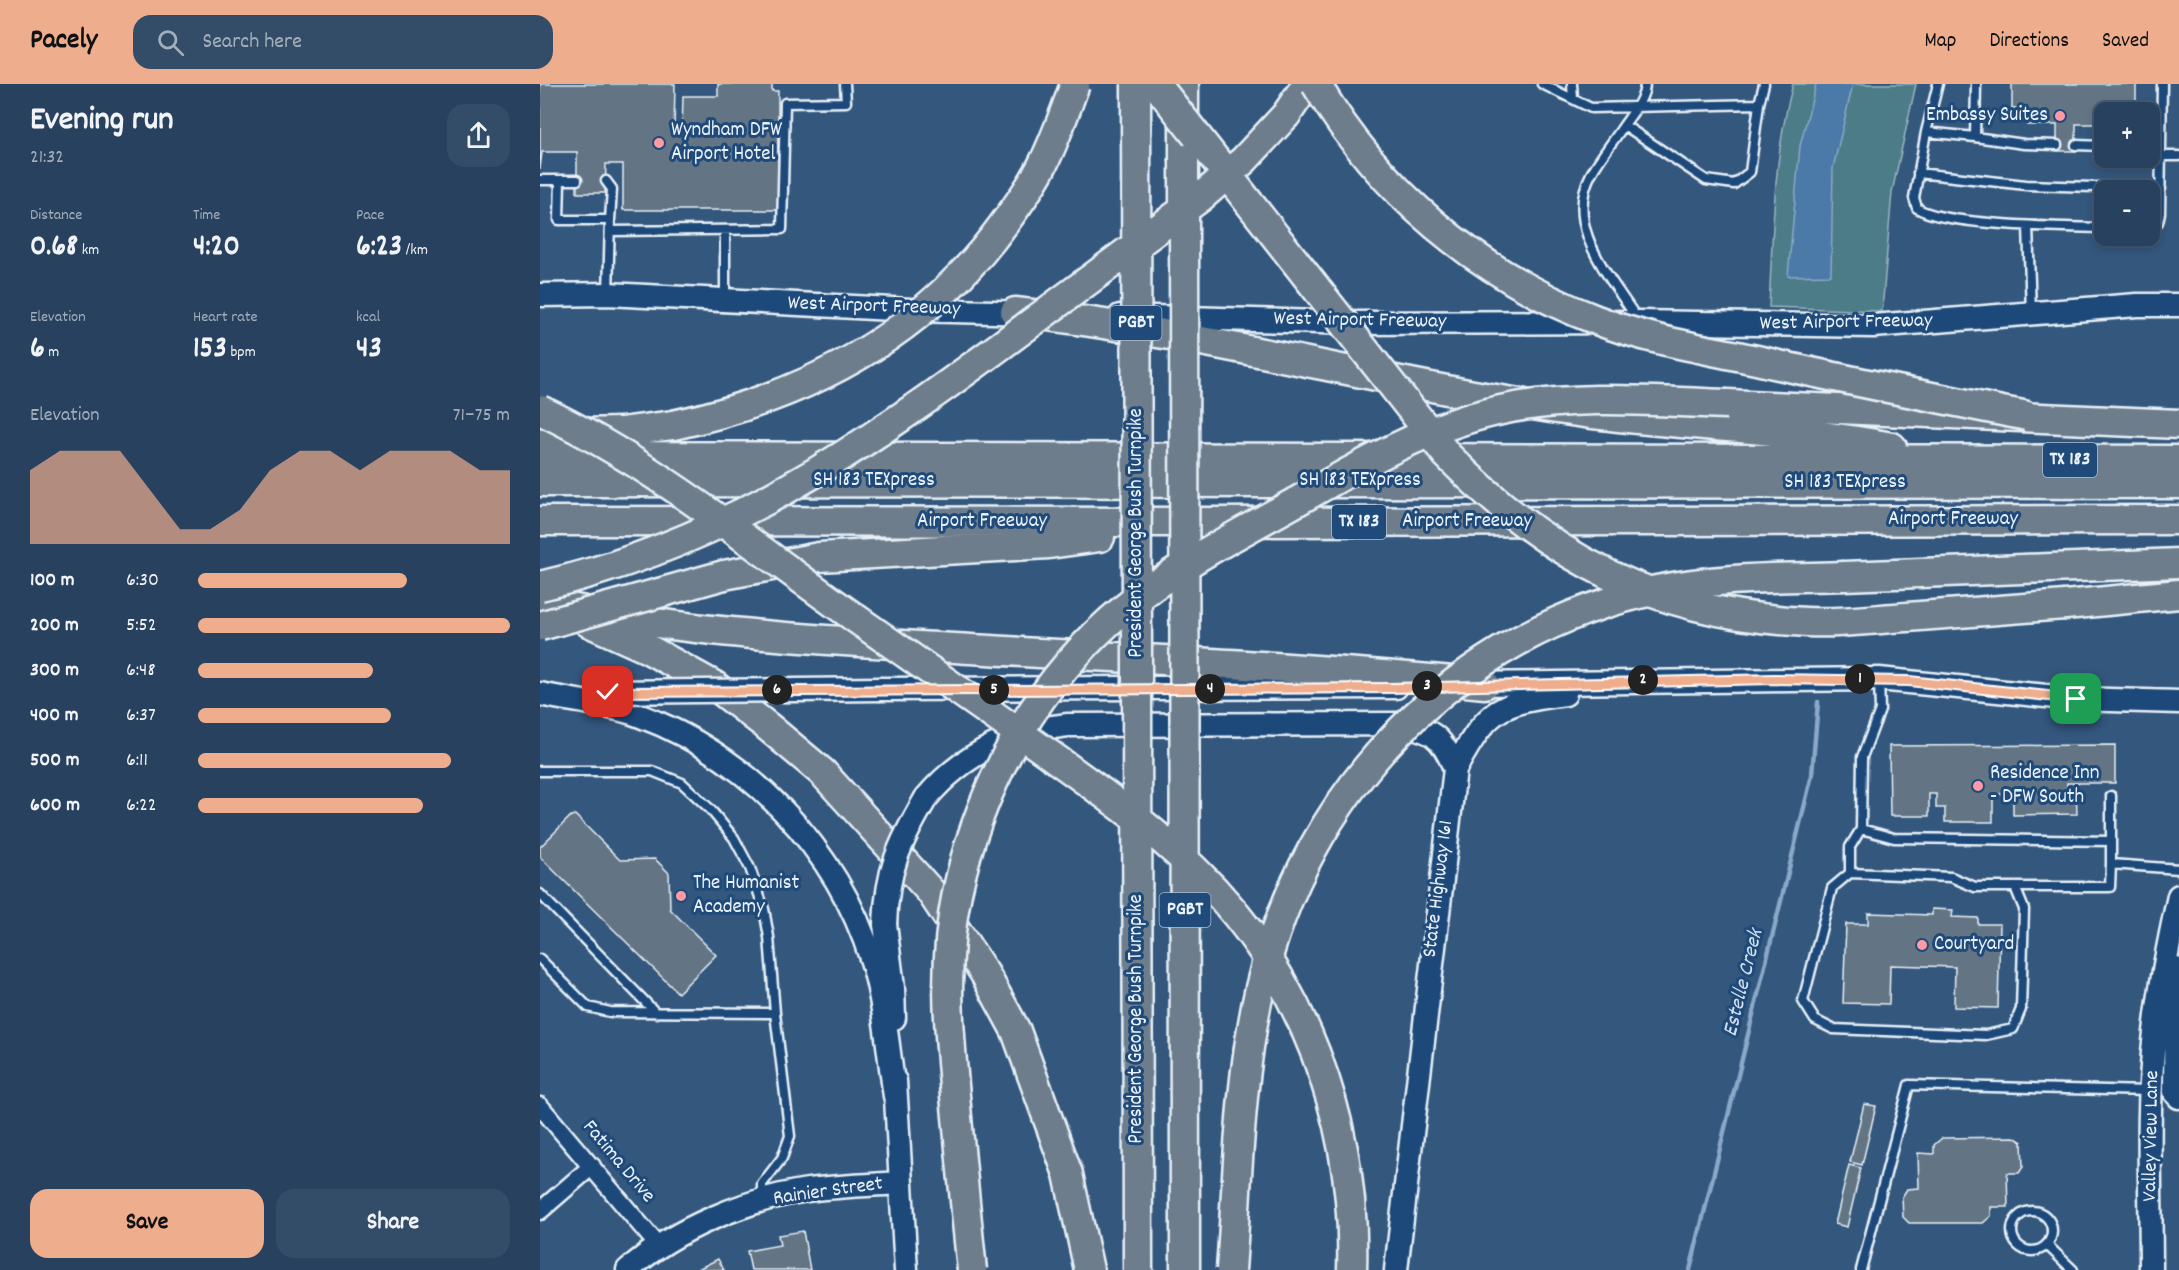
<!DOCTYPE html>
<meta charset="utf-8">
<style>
:root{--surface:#27415e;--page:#334c67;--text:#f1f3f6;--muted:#a4afbc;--line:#435a73;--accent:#eead8d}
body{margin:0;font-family:Dekko,sans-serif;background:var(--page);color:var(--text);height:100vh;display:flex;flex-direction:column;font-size:22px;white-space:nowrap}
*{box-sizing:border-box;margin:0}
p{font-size:20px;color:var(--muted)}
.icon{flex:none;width:33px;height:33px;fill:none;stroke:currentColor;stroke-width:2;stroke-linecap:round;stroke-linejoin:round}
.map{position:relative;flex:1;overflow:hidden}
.drawer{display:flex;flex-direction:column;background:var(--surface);width:540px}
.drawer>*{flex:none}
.fabs{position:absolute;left:1554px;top:18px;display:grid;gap:12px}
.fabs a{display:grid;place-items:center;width:66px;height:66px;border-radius:12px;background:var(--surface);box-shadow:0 3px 9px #0003,0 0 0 2px var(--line);font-size:30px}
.pin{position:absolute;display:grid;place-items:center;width:51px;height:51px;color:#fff;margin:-26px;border-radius:12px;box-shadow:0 3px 9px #0006}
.km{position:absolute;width:30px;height:30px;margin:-15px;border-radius:50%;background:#222;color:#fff;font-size:16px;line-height:30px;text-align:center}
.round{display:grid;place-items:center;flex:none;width:63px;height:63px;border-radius:18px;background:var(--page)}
.head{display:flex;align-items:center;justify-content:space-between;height:102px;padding:0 30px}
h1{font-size:33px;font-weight:800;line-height:45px}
.figures{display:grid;grid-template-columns:repeat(3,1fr);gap:9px;height:102px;padding:6px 30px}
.figures div{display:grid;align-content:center}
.figures b{font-size:30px;font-weight:800}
.figures small{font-size:16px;font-weight:400}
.figures p{font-size:16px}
.chart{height:168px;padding:12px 30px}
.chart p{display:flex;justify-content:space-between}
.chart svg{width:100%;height:108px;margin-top:6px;fill:var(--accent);opacity:.7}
.primary-button{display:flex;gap:12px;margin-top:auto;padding:12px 30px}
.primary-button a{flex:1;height:69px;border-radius:18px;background:var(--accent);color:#111;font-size:24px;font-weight:800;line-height:69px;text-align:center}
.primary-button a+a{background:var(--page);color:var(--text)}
ul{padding:0 30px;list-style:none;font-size:20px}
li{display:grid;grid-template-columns:96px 72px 1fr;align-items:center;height:45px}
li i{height:15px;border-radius:8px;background:var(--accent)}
header{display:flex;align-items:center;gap:36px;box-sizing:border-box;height:84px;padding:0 30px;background:var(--accent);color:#111}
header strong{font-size:28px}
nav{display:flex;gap:33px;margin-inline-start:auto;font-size:21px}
.search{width:420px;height:54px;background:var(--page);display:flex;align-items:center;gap:15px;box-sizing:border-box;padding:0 21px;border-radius:18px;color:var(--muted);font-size:22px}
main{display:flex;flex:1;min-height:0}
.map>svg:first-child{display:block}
.green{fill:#4c7c88;stroke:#9ab6c0;stroke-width:1.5}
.water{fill:#4c79a8;stroke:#8aa9c8;stroke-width:1.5}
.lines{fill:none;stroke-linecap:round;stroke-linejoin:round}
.stream{stroke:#8aa9c8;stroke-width:4.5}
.building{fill:#647584;stroke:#e8f1f8;stroke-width:1.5}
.lane-casing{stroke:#e8f1f8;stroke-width:13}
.street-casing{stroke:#e8f1f8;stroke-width:21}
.secondary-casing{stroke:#e8f1f8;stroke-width:27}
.highway-casing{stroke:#e8f1f8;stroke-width:33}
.lane{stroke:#1f4a7a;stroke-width:8}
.street{stroke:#1f4a7a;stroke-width:16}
.secondary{stroke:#1f4a7a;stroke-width:22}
.highway{stroke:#6d7d8c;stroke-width:28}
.secondary-bridge-casing{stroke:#e8f1f8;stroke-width:27;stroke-linecap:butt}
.highway-bridge-casing{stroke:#e8f1f8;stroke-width:33;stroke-linecap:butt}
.secondary-bridge{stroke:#1f4a7a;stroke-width:22}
.highway-bridge{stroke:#6d7d8c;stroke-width:28}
.route-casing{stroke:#fff;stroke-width:12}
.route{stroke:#eead8d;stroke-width:8}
.poi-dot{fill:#ff9aa2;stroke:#1f4a7a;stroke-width:2}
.labels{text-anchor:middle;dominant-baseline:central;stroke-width:6;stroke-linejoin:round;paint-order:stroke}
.shield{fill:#1f4a7a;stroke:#acbfd2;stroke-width:1.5}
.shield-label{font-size:20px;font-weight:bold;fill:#e8f1f8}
.poi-label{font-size:21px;fill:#e8f1f8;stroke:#1f4a7a;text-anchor:start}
.street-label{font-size:21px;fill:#e8f1f8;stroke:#1f4a7a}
.water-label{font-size:22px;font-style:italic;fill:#d1dfec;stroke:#1f4a7a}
</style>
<header>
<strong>Pacely</strong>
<div class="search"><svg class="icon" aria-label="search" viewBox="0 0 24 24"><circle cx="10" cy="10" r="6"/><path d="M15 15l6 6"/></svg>Search here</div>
<nav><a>Map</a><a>Directions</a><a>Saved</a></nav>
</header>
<main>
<section class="drawer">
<div class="head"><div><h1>Evening run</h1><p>21:32</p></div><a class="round"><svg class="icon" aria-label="share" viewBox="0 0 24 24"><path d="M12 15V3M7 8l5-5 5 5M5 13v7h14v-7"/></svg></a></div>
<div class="figures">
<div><p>Distance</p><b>0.68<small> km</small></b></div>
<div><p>Time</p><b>4:20</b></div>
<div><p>Pace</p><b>6:23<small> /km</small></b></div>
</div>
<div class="figures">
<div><p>Elevation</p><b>6<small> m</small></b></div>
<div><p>Heart rate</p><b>153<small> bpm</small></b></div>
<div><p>kcal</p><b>43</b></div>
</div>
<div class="chart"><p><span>Elevation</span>71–75 m</p>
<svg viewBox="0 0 160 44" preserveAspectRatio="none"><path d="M0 44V14L10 6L20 6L30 6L40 22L50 38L60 38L70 30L80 14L90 6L100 6L110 14L120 6L130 6L140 6L150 14L160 14V44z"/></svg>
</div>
<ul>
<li><b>100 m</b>6:30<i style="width:67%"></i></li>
<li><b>200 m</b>5:52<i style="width:100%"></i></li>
<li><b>300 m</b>6:48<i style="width:56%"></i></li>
<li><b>400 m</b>6:37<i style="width:62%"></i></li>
<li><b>500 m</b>6:11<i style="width:81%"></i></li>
<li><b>600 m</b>6:22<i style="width:72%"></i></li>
</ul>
<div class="primary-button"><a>Save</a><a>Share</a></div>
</section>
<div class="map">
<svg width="1639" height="1186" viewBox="0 0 1639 1186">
<rect width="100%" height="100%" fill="#34577d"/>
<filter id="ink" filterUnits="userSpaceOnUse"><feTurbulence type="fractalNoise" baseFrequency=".0167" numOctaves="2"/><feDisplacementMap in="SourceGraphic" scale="12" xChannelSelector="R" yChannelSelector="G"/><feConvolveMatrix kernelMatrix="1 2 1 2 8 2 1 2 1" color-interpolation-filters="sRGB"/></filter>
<g filter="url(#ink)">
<!-- green -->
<path class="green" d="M1253 0H1376L1352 108 1342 227 1229 223C1233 149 1233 72 1253 0Z"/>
<!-- water -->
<path class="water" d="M1276 0H1313L1293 84 1291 191 1248 192 1260 62Z"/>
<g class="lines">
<!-- stream -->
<path class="stream" d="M1150 1186 1272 691 1278 618"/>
</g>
<!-- building -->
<path class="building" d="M0 0H135L134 49H142L143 12H178V0H232V7H238V126H83V80H66L65 109H37V68H2L0 85Z
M1472 0H1596V24H1587V28H1564V40H1536V67H1517V41H1487V36H1476V24H1472Z
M1575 661V699H1527V705H1536L1537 730 1473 731V710H1453V738H1405V724H1396V710H1389V732H1350L1349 662Z
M35 731 80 776 115 775 129 789 130 825 176 871 138 909 0 773V763L31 732Z
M1392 825 1413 826 1412 833 1438 834V840H1460L1458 924 1414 923 1415 883 1350 881 1349 920 1303 919 1306 840H1328V829L1392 831Z
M1324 1020 1336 1022 1322 1081 1310 1078Z
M1474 1053 1482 1058 1483 1083 1479 1089H1467L1468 1123H1451V1132L1443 1139H1369L1363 1133 1362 1113 1367 1105 1379 1104 1378 1069 1394 1070V1061L1402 1054Z
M1309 1081 1321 1084 1307 1143 1295 1140Z
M263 1147 270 1186H211L207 1167 240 1161 238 1151Z
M178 1175 184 1186H156Z"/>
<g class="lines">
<!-- lane casing -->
<g class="lane-casing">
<path id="lane" d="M1002 0 1051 24 1219 20 1224 0
M1032 0 1033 15
M1436 0 1435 53 1386 48 1374 114 1377 124C1403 142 1528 143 1564 144
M1084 41 1166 96 1194 100 1210 88 1219 20
M1386 48 1398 0
M1435 53 1484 60 1517 61
M1536 61 1564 62
M1610 67 1621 72H1639
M1378 89 1486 101 1621 105
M0 96H37
M20 97 19 136H70L68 210
M66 97 72 105 70 136
M1488 142 1491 228
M1610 144 1618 138 1620 129 1622 0
M70 147 242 145 245 19 306 18 305 0
M185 216V146
M1097 235C1070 192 1023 143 1051 90 1060 74 1072 59 1082 44 1090 32 1105 15 1105 0
M1339 596 1340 626 1322 673 1321 745 1310 763V789L1411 793 1435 803H1570L1571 780 1639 785
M0 687H112L142 699 170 725 194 754 210 784 224 825 229 853 235 929 250 1052 242 1074 222 1100V1114
M1571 712V780
M1321 745 1354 754 1571 757
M1310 789 1292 804 1263 917 1275 936 1293 945 1446 951 1473 945 1481 925 1484 825 1475 803
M0 810 116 929
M0 875 48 923 70 928 235 929
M1472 1147a20 20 0 1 1 40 0a20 20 0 1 1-40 0Z
M1507 1161 1533 1186
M1321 1186 1369 1001 1609 1007"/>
</g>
<!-- street casing -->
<g class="street-casing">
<path id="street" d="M0 1022 120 1164
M0 1127 52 1082"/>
</g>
<!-- secondary casing -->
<g class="secondary-casing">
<path id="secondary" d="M0 211 68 210 371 226 493 229
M580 232 810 239 1099 238 1333 242 1597 221H1639
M928 600 1339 595 1536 615 1639 618
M341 605 856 603
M0 610C32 617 68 620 98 631 209 672 297 764 332 877 345 920 348 968 355 1012
M386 714C424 669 471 647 528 641L856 640C891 645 902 651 915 685
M345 840 353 904 354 934
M1636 885 1635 1008 1639 1013
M355 997 366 1186
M88 1186C134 1145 208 1115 268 1106 299 1102 330 1101 361 1099
M856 1186 915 685C948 625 957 619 1025 610
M1611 1186C1611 1107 1606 1026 1615 948 1620 902 1629 857 1639 812"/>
</g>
<!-- highway casing -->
<g class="highway-casing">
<path id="highway" d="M644 0V75
M746 31 767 0
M475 228C664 249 848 301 1037 328 1141 343 1247 343 1352 363
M1187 320 1639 340
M0 350 81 348 133 341
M0 372 1639 376
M0 398 1639 400
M0 437 671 438 1639 436
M184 491 279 473 509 460 560 453
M1304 492 1639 479
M0 517C126 548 268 555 397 563 580 574 763 582 945 600
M1525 521 1639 510
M48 538 108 565 175 602 227 642 283 689 391 808 445 890 476 947 528 1090 549 1186"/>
</g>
<!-- lane -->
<use href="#lane" class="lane"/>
<!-- street -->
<use href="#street" class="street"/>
<!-- secondary -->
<use href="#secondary" class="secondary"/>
<!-- highway -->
<use href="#highway" class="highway"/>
<!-- secondary-bridge casing -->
<g class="secondary-bridge-casing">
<path id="secondary-bridge" d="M68 608 341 605
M345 840C347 786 359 760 386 714"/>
</g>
<!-- highway-bridge casing -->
<g class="highway-bridge-casing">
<path id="highway-bridge" d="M596 0 598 1186
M616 0 907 371C1010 476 1119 531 1267 538 1301 540 1334 535 1367 533 1420 529 1473 525 1525 521
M776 0C840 108 937 190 1054 235 1107 256 1165 265 1221 277 1309 297 1398 314 1487 332
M644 75 645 1186
M0 326C115 380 215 464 318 536 376 577 434 618 492 658 548 698 605 737 654 785 762 888 817 1039 812 1186
M133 341C266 313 381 253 463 141 477 122 492 102 503 80 516 54 525 27 535 0
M0 502C184 460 318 367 467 257 532 209 596 161 661 113L704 76 746 31
M0 542 184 491
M432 1186C426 1131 421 1076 416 1022 409 950 402 880 417 809 440 700 498 595 585 524 636 482 697 451 754 419 820 381 886 342 961 326 1035 310 1111 317 1187 320
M691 1186C698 1093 699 995 720 904 764 708 918 546 1117 506 1178 493 1242 494 1304 492"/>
</g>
<!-- secondary-bridge -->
<use href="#secondary-bridge" class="secondary-bridge"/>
<!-- highway-bridge -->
<use href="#highway-bridge" class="highway-bridge"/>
</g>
</g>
<g class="lines" filter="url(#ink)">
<!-- route casing -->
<g class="route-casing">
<path id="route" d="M68 608 852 604 1234 595 1369 597 1536 615"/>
</g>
<!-- route -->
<use href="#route" class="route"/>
</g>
<!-- markers -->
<g class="poi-dot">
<circle cx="1520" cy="32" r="6"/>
<circle cx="119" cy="59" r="6"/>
<circle cx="1438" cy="702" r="6"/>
<circle cx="141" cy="812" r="6"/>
<circle cx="1382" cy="861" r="6"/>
</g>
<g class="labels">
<!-- shield labels -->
<g class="shield">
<rect x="570.5" y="222" width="51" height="34" rx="4.5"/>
<rect x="1503" y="359" width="54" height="34" rx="4.5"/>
<rect x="792" y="421" width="54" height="34" rx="4.5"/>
<rect x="619.5" y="809" width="51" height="34" rx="4.5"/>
</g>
<g class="shield-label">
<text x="596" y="239">PGBT</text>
<text x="1530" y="376">TX 183</text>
<text x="819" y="438">TX 183</text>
<text x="645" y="826">PGBT</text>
</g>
<!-- poi labels -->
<g class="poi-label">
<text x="1508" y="32" text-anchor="end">Embassy Suites</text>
<text x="131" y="47">Wyndham DFW<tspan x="131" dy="24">Airport Hotel</tspan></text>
<text x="1450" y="690">Residence Inn<tspan x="1450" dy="24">- DFW South</tspan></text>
<text x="153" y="800">The Humanist<tspan x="153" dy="24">Academy</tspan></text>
<text x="1394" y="861">Courtyard</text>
</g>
<!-- street labels -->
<g class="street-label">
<text transform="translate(334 223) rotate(2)">West Airport Freeway</text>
<text transform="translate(820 237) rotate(1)">West Airport Freeway</text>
<text transform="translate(1306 239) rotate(-1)">West Airport Freeway</text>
<text x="334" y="397">SH 183 TEXpress</text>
<text x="820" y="397">SH 183 TEXpress</text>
<text x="1305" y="399">SH 183 TEXpress</text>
<text x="1413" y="436">Airport Freeway</text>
<text x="442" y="438">Airport Freeway</text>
<text x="927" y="438">Airport Freeway</text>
<text transform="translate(597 449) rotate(-90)">President George Bush Turnpike</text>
<text transform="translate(899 805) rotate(-83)">State Highway 161</text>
<text transform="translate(597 935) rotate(-90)">President George Bush Turnpike</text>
<text transform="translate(1612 1052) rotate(-89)">Valley View Lane</text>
<text transform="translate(78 1078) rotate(50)">Fatima Drive</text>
<text transform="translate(288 1108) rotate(-8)">Rainier Street</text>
</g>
<!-- water labels -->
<g class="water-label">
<text transform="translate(1204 899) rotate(-76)">Estelle Creek</text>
</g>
</g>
</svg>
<div class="fabs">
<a>+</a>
<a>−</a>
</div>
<div class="pin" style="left:1536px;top:615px;background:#1e9e55"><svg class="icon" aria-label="arrive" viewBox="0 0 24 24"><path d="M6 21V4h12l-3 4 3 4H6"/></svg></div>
<div class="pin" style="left:68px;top:608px;background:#d93025"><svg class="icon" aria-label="check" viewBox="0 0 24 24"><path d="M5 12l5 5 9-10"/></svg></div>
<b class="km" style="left:1320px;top:595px">1</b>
<b class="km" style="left:1103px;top:596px">2</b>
<b class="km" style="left:887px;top:602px">3</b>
<b class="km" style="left:670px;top:605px">4</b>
<b class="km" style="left:454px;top:606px">5</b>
<b class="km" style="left:237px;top:606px">6</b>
</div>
</main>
